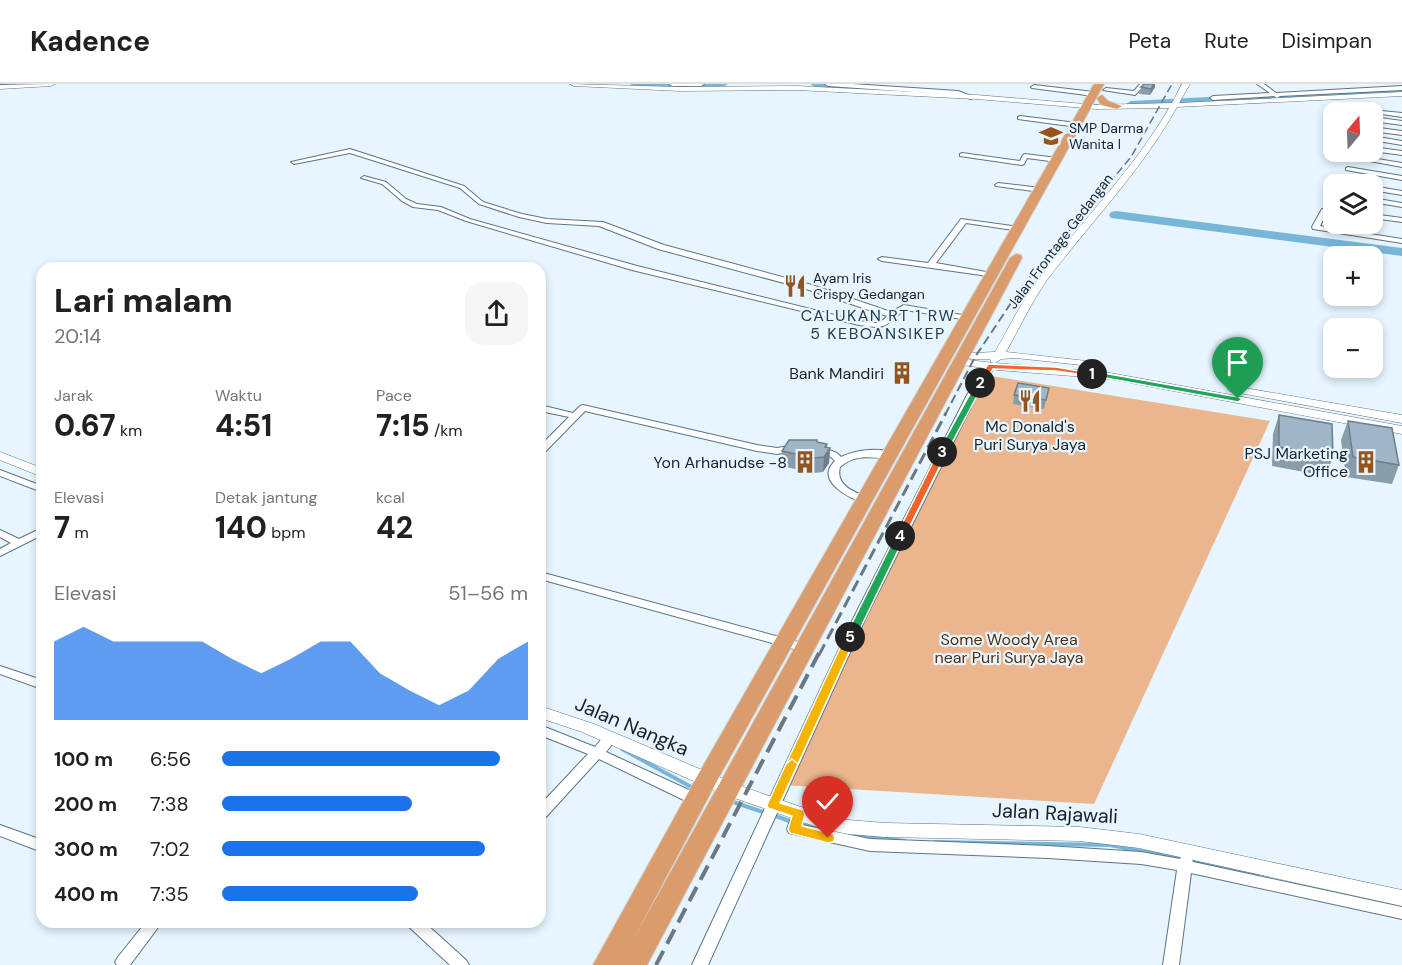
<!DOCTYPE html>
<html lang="id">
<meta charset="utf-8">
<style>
:root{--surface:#fff;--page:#f6f6f6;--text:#202124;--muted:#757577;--line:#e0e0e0;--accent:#1a73e8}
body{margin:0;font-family:"DM Sans",sans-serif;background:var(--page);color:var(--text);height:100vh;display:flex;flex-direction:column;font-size:22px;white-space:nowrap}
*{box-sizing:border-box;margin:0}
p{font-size:20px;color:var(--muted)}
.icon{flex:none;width:33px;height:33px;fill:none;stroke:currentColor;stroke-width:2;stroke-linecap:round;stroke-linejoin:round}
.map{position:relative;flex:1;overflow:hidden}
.panel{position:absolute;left:36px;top:178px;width:510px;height:666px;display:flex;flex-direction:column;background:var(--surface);border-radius:18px;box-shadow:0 3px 9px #0003}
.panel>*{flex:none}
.needle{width:39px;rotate:19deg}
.controls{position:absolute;left:1323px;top:18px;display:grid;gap:12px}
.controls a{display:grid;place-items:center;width:60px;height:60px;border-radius:12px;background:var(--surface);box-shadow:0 3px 9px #0003;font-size:30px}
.pin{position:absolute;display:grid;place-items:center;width:51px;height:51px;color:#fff;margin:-62px -26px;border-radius:50% 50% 50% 0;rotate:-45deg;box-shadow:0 0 6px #0007}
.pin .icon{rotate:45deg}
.km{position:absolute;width:30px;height:30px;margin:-15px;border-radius:50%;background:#222;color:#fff;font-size:16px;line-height:30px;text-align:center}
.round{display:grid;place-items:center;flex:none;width:63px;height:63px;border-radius:18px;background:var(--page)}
.head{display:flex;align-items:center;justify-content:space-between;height:102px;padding:0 18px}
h1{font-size:33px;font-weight:800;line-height:45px}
.metrics{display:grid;grid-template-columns:repeat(3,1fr);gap:9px;height:102px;padding:6px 18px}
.metrics div{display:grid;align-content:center}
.metrics b{font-size:30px;font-weight:800}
.metrics small{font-size:16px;font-weight:400}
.metrics p{font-size:16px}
.chart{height:168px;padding:12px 18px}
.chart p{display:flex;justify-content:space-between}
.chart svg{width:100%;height:108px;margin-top:6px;fill:var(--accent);opacity:.7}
ul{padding:0 18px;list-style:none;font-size:20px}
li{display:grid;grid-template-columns:96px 72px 1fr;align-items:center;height:45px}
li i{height:15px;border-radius:8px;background:var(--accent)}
header{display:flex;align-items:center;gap:36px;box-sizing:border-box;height:84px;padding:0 30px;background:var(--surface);border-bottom:2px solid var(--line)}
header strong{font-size:28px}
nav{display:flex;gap:33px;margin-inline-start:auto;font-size:21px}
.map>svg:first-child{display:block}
.forest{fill:#ebb58d}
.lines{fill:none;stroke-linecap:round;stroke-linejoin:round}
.stream{stroke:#77b6d9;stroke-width:4}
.river{fill:#77b6d9;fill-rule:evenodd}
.minor-casing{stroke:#5d7582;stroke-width:2}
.tertiary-casing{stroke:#5d7582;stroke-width:1}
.secondary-casing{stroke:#5d7582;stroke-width:1}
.trunk-casing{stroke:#d1d3d4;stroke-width:2}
.minor{fill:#fff;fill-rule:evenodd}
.tertiary{fill:#fff;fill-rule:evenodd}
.secondary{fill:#fff;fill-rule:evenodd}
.trunk{fill:#da9c6c;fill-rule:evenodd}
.rail-far3{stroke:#6c787f;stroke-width:1.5;stroke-dasharray:8 4;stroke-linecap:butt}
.rail-far2{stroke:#6c787f;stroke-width:2;stroke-dasharray:9 4.5;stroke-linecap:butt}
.rail-far1{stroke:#6c787f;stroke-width:3;stroke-dasharray:12 6;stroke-linecap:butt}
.rail{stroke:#6c787f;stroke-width:4;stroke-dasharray:16 8;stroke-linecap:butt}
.wall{fill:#889da9}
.shaded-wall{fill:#6f7f8a}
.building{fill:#9eb6c5;stroke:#6f7f8a;stroke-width:1.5}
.split-1{fill:#22a559;stroke:#fff;stroke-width:1.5}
.split-2{fill:#f0652b;stroke:#fff;stroke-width:1.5}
.split-3{fill:#22a559;stroke:#fff;stroke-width:1.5}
.split-4{fill:#f0652b;stroke:#fff;stroke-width:1.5}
.split-5{fill:#22a559;stroke:#fff;stroke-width:1.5}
.split-6{fill:#f5b400;stroke:#fff;stroke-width:1.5}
.split-7{fill:#f5b400;stroke:#fff;stroke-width:1.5}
.labels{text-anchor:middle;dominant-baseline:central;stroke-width:4.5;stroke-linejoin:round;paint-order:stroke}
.far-poi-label{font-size:14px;fill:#192228;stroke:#e6f5ff;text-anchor:start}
.far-street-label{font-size:14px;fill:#192228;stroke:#e6f5ff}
.far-quarter-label{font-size:16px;letter-spacing:1.5px;fill:#253b47;stroke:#e6f5ff}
.poi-label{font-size:16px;fill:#192228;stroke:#e6f5ff;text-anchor:end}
.park-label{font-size:16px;fill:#512e10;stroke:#e6f5ff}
.near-street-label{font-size:20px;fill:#192228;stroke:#e6f5ff}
</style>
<header>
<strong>Kadence</strong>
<nav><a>Peta</a><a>Rute</a><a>Disimpan</a></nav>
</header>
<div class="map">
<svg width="1402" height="881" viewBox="0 0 1402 881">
<rect width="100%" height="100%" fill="#e6f5ff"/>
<!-- forest -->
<path class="forest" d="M985 291 1270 337 1094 720 782 701Z"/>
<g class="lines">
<!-- stream -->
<path class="stream" d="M622 665 693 704
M730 717 766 729
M773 731 792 738
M798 740 824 745
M857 751 904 757
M935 758 1110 761 1182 775
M1191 777 1258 792
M1367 816 1387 819"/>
<!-- river -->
<path class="river" d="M0 0H9L0 3Z
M630 0H728C716 9 654 4 635 3Z
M810 0H855L856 2 851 5 815 3Z
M1402 3V9L1131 23 1126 20 1131 17Z
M1116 127 1402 164V172L1111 134 1109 131 1111 128Z"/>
<!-- minor casing -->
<g class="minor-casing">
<path id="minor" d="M669 0H704L701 2H672Z
M825 0H852L958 7 974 13 971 15 957 11 828 2Z
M1140 0H1146L1135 11 1103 6 1106 4 1134 7Z
M1257 0H1264L1276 9 1402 2V6L1280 12 1277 14 1274 12 1213 16 1210 14 1213 12 1270 9Z
M1034 1 1094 8 1097 10 1094 12 1032 4 1031 3Z
M1371 26 1402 29V33L1368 28Z
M1020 32 1077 39 1080 41 1077 43 1018 35V33Z
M1373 33 1402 37V41L1372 37Z
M1372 43 1402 47V51L1372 47Z
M1372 52 1402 57V61L1372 56Z
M1372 63 1402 67V71L1372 67Z
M350 65 464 102 483 118 522 130 547 135 603 138 664 161 812 201 891 228 904 221 968 232 972 234 968 236 905 226C883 241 890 246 859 241L632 186 466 137 438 126 413 123 402 117 382 100 361 94 364 92 386 98 406 115 417 120 441 123 470 135 637 182 859 237C871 238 878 243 887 232L806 205 658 165 599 142 547 139 519 133 479 120 460 104 350 69 294 80 291 78Z
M1347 68H1353V71L1402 79V83L1348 73Z
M962 69 1020 77 1023 71 1025 70 1057 74 1060 76 1057 78 1027 74 1024 80 1022 81 960 72V70Z
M1348 83 1402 92V96L1346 86V84Z
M1340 96 1357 100H1333Z
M998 99 1041 104 1044 106 1041 108 996 102 995 101Z
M1372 102 1402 107V111L1372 106Z
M1372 114 1402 119V123L1372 118Z
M1334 123V127L1327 128 1320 142 1402 155V159L1313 145 1312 143 1322 125Z
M1372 130 1402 134V138L1372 134Z
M961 135 1019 143 1023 145 1019 147 966 139 936 179 992 189H995V193L882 177 878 175 882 173 928 179Z
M991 279 995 282 977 311 866 533 708 881H692L854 533 967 311 988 280Z
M540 321 573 329 580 322 583 321 757 361 777 364 795 361 800 364 798 366 777 370 757 367 585 327 543 370 540 371V362L569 333 540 327Z
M816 361 837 369 841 373C856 366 882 362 896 371 883 380 862 364 840 383 835 402 855 408 869 414L870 416 865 419C849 415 814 396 835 377L831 373 813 366 811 364Z
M0 386 42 402V408L0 392Z
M42 444V451L0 472V465L11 459 0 453V446L19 455Z
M540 488 809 561 811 564 809 567 805 568 540 495Z
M0 582 42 596V605L0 590Z
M540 641 595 663C601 656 606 648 616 651L617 654 606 668 702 712 704 716 702 720 697 721 692 720 599 675 546 733 540 734V721L588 670 540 651Z
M799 725 804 726 806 730 802 741 870 755 1048 762 1141 768 1180 775 1181 773 1186 771 1191 773 1193 778 1402 823V835L1191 789 1179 881H1163L1177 786 1141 780 1048 774 870 767 789 749 787 745 794 726Z
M0 741 42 756V768L0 752Z
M146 838H162L130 881H117L115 878 118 873Z
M406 838H424L466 876 469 881H450L408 842Z"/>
</g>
<!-- tertiary casing -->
<g class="tertiary-casing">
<path id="tertiary" d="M1182 0H1190L1179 19 1402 8V12L1177 23C1142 86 1090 139 1047 196 1031 219 1020 243 1006 268L1096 278 1100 279V283L1016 274 1001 275 995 279 1110 289 1402 342V350L1110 295 998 286 956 280 954 278 960 275 994 279 991 278 990 275H972L966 272 972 269 995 268C1010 242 1021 218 1040 193 1082 136 1134 85 1169 24L1097 25 1093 23 1094 21 1172 19Z
M1233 302 1402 331V339L1229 307 1227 305 1229 303Z
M0 368 42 384V393L0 376Z
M540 622 594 640 735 700 824 731 848 736 885 739 1080 743 1139 750 1402 806V822L1139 764 1080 757 885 753 848 750 823 745 723 710 582 648 540 634Z"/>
</g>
<!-- secondary casing -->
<g class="secondary-casing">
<path id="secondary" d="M55 0 51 2 0 5V1Z
M570 0 680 3 797 2 976 11 1097 21 1101 23 1097 25 976 15 797 6 680 7 574 2Z"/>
</g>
<!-- trunk casing -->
<g class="trunk-casing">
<path id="trunk" d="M1094 0H1104L718 695 633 856 1010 174 1016 170 1021 171 1022 174 647 881H593L699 689Z
M1102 11 1108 17 1122 22 1117 25 1101 21 1097 14Z"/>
</g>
<!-- minor -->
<use href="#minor" class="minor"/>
<!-- tertiary -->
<use href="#tertiary" class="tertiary"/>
<!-- secondary -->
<use href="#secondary" class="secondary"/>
<!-- trunk -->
<use href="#trunk" class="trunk"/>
<!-- rail-far3 -->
<path class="rail-far3" d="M1071 145 1131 73 1172 0"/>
<!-- rail-far2 -->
<path class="rail-far2" d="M945 331 975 273 1023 201 1072 143"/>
<!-- rail-far1 -->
<path class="rail-far1" d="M819 571 946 329"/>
<!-- rail -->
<path class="rail" d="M656 881 819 569"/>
</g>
<!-- wall -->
<path class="wall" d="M1141 3H1155L1150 11 1139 10Z
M1049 304 1044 325 1013 320 1014 311Z
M1279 331 1333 373 1326 392 1272 382 1273 350Z
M1348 337 1399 381 1392 400 1346 393 1341 356Z
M827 363 830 364 829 379 823 388 814 389 781 382 782 367Z"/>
<!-- shaded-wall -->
<path class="shaded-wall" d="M1154 0H1155V3L1150 11 1151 5Z
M827 360 826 370 830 364 829 379 823 388 825 363Z"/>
<!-- building -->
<path class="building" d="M1144 0H1154L1151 5 1141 3Z
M1018 299 1049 304 1046 316 1014 311Z
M1279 331 1332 340 1333 373 1279 363Z
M1348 337 1392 344 1399 381 1353 373Z
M789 356H817V358L827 360 825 363 830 364 824 373 814 374 782 367Z"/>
<!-- split-1 -->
<path class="split-1" d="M1092 287 1238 313 1242 315 1238 318 1089 291 1088 290Z"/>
<!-- split-2 -->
<path class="split-2" d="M988 280 1056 283 1096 290 1092 292 1056 287 993 285 983 301H977L976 299Z"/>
<!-- split-3 -->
<path class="split-3" d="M980 296 984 299 947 368 939 370 938 368 976 299Z"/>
<!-- split-4 -->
<path class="split-4" d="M942 365 947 368 905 452 897 454 896 452 938 368Z"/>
<!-- split-5 -->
<path class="split-5" d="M897 449 905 452 856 553 850 557 847 555 845 553Z"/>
<!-- split-6 -->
<path class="split-6" d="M850 549 856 553 798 680 792 684 788 683 786 680 845 553Z"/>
<!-- split-7 -->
<path class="split-7" d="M792 675 798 680 780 719 803 726 805 730 802 742 833 750 835 754 833 758 828 759 790 749 788 745 792 732 768 724 767 721 786 680Z"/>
<!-- icons -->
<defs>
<g id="school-bare" transform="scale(1.8)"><path d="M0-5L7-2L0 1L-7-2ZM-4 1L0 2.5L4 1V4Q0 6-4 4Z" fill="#94541d" stroke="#e6f5ff" stroke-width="2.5" paint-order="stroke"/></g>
<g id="restaurant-bare" transform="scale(1.8)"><path d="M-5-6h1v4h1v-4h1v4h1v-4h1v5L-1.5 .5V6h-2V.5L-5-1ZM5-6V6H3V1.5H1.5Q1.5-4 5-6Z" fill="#94541d" stroke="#e6f5ff" stroke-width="2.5" paint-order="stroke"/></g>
<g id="building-bare" transform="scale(1.8)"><path d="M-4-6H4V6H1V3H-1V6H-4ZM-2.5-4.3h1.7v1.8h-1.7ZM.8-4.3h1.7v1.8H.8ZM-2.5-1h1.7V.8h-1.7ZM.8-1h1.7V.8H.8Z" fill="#94541d" stroke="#e6f5ff" stroke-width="2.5" paint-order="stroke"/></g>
</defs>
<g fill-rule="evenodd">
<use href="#school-bare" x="1051" y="52"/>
<use href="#restaurant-bare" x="795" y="202"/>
<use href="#building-bare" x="902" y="289"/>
<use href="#restaurant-bare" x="1030" y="317"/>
<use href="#building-bare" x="805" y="378"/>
<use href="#building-bare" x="1366" y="378"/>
</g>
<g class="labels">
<!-- far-poi labels -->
<g class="far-poi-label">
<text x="1069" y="44">SMP Darma<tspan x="1069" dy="16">Wanita I</tspan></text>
<text x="813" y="194">Ayam Iris<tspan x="813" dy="16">Crispy Gedangan</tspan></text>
</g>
<!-- far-street labels -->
<g class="far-street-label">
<text transform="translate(1060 157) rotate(-53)">Jalan Frontage Gedangan</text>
</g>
<!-- far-quarter labels -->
<g class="far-quarter-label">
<text x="878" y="231">CALUKAN RT 1 RW<tspan x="878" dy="18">5 KEBOANSIKEP</tspan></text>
</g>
<!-- poi labels -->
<g class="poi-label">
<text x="884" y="289">Bank Mandiri</text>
<text x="1030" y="342" text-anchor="middle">Mc Donald's<tspan x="1030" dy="18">Puri Surya Jaya</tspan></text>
<text x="1348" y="369">PSJ Marketing<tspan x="1348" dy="18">Office</tspan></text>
<text x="787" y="378">Yon Arhanudse -8</text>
</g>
<!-- park labels -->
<g class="park-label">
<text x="1009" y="555">Some Woody Area<tspan x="1009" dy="18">near Puri Surya Jaya</tspan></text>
</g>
<!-- near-street labels -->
<g class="near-street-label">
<text transform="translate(632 642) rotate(23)">Jalan Nangka</text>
<text transform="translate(1055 729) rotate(3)">Jalan Rajawali</text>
</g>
</g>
</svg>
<div class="controls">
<a><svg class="needle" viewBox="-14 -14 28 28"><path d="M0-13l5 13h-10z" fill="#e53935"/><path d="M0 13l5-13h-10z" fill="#757577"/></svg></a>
<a><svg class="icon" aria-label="layers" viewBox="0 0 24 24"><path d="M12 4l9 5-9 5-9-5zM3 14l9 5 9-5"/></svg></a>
<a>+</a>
<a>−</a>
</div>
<div class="pin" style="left:1238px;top:315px;background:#1e9e55"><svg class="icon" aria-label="arrive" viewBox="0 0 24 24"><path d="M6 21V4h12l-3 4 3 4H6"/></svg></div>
<div class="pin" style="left:828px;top:754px;background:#d93025"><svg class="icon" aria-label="check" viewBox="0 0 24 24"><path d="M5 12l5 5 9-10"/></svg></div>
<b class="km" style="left:1092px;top:290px">1</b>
<b class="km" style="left:980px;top:299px">2</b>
<b class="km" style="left:942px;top:368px">3</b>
<b class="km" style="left:900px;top:452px">4</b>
<b class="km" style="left:850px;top:553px">5</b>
<section class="panel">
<div class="head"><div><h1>Lari malam</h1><p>20:14</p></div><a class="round"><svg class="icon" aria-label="share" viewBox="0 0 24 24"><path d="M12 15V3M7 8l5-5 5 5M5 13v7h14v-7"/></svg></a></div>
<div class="metrics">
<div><p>Jarak</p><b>0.67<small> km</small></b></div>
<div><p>Waktu</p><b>4:51</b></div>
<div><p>Pace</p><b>7:15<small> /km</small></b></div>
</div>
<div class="metrics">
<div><p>Elevasi</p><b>7<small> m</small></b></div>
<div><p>Detak jantung</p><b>140<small> bpm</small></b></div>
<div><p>kcal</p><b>42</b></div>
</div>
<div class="chart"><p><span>Elevasi</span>51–56 m</p>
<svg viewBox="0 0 160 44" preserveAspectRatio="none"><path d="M0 44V12L10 6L20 12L30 12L40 12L50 12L60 19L70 25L80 19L90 12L100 12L110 25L120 32L130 38L140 32L150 19L160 12V44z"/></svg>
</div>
<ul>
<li><b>100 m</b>6:56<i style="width:91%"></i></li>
<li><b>200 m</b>7:38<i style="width:62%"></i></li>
<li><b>300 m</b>7:02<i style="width:86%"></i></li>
<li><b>400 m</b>7:35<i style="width:64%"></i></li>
</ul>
</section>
</div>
